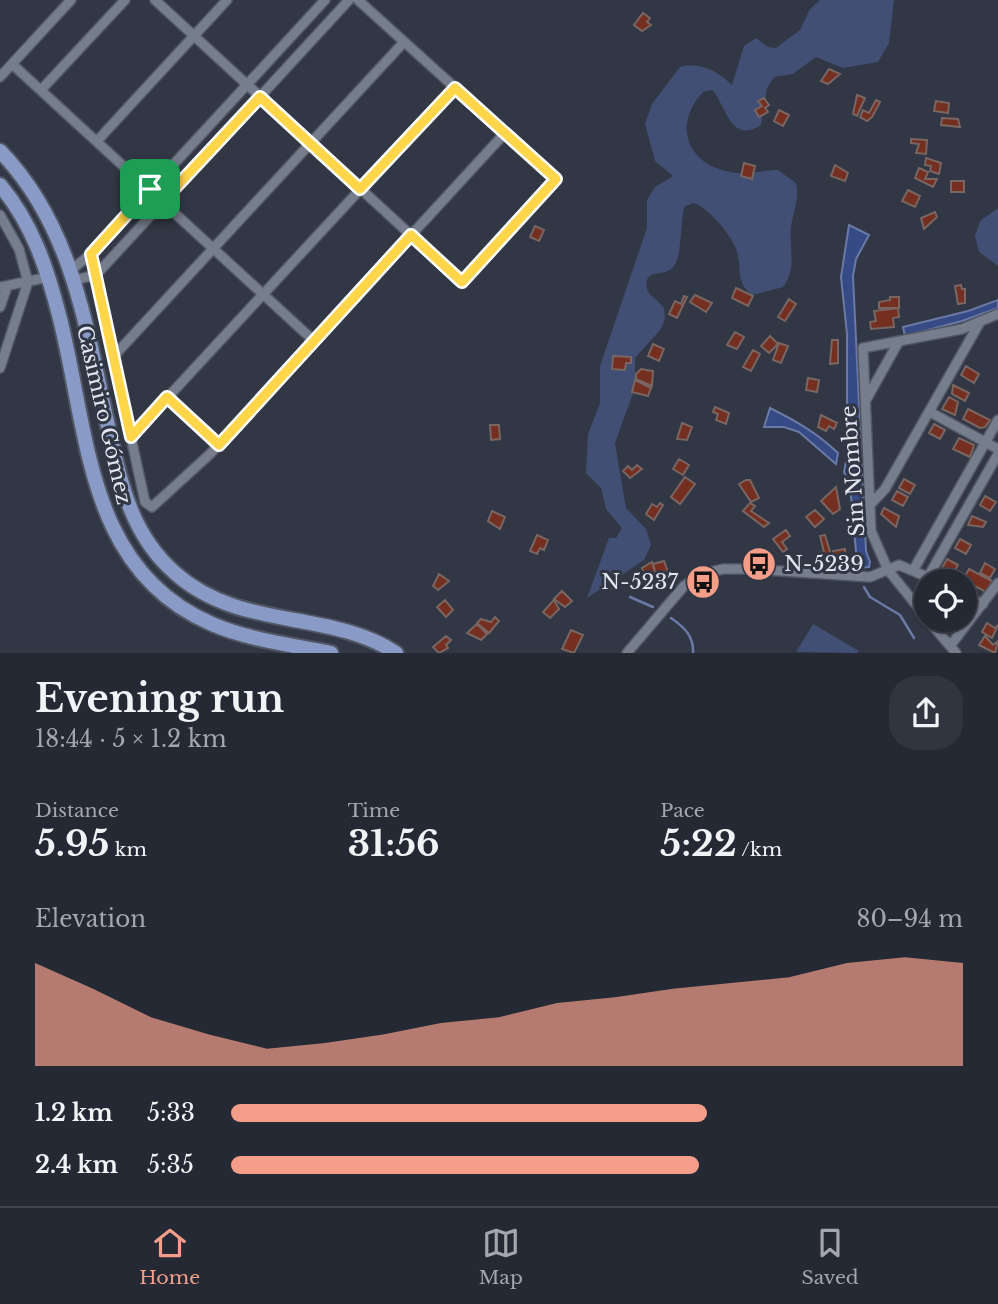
<!DOCTYPE html>
<meta charset="utf-8">
<style>
:root{--surface:#252934;--page:#313540;--text:#f1f3f6;--muted:#a3a6ac;--line:#42454f;--accent:#f49e8a}
body{margin:0;font-family:"Libre Baskerville",serif;background:var(--page);color:var(--text);height:100vh;display:flex;flex-direction:column;font-size:26px;white-space:nowrap}
*{box-sizing:border-box;margin:0}
p{font-size:23px;color:var(--muted)}
.icon{flex:none;width:38px;height:38px;fill:none;stroke:currentColor;stroke-width:2;stroke-linecap:round;stroke-linejoin:round}
.map{position:relative;height:653px;overflow:hidden}
.panel{display:flex;flex-direction:column;background:var(--surface);flex:1}
.panel>*{flex:none}
.fabs{position:absolute;left:914px;top:569px;display:grid;gap:14px}
.fabs a{display:grid;place-items:center;width:63px;height:63px;border-radius:50%;background:var(--surface);box-shadow:0 2px 5px #0004,0 0 0 2px var(--line);font-size:35px}
.pin{position:absolute;display:grid;place-items:center;width:60px;height:60px;color:#fff;margin:-30px;border-radius:14px;box-shadow:0 4px 10px #0006}
.round{display:grid;place-items:center;flex:none;width:74px;height:74px;border-radius:28px;background:var(--page)}
.head{display:flex;align-items:center;justify-content:space-between;height:119px;padding:0 35px}
h1{font-size:38px;font-weight:700;line-height:52px}
.metrics{display:grid;grid-template-columns:repeat(3,1fr);gap:10px;height:119px;padding:7px 35px}
.metrics div{display:grid;align-content:center}
.metrics b{font-size:35px;font-weight:700}
.metrics small{font-size:19px;font-weight:400}
.metrics p{font-size:19px}
.chart{height:196px;padding:14px 35px}
.chart p{display:flex;justify-content:space-between}
.chart svg{width:100%;height:126px;margin-top:7px;fill:var(--accent);opacity:.7}
ul{padding:0 35px;list-style:none;font-size:23px}
li{display:grid;grid-template-columns:112px 84px 1fr;align-items:center;height:52px}
li i{height:18px;border-radius:9px;background:var(--accent)}
.tabs{display:flex;justify-content:space-around;align-items:center;height:98px;border-top:2px solid var(--line);background:var(--surface);font-size:19px;color:var(--muted)}
.tabs a{display:grid;justify-items:center;gap:4px}
.tabs .selected{color:var(--accent)}
.map>svg:first-child{display:block}
.green{fill:#414f74}
.water{fill:#364a85;stroke:#6a79a5;stroke-width:2}
.lines{fill:none;stroke-linecap:round;stroke-linejoin:round}
.stream{stroke:#6a79a5;stroke-width:2.5}
.building{fill:#742f21;stroke:#796561;stroke-width:2}
.street-casing{stroke:#515663;stroke-width:12}
.primary-casing{stroke:#515663;stroke-width:18}
.street{stroke:#767d8d;stroke-width:9}
.primary{stroke:#899ac7;stroke-width:14}
.route-casing{stroke:#fff;stroke-width:14}
.route{stroke:#ffd54a;stroke-width:9}
.labels{text-anchor:middle;dominant-baseline:central;stroke-width:6;stroke-linejoin:round;paint-order:stroke}
.street-label{font-size:21px;fill:#e2e6f0;stroke:#313745}
.poi-label{font-size:21px;fill:#e2e6f0;stroke:#313745;text-anchor:start}
</style>
<div class="map">
<svg width="998" height="653" viewBox="0 0 998 653">
<rect width="100%" height="100%" fill="#313745"/>
<!-- green -->
<path class="green" d="M820 0H894L889 43 878 62 843 68 816 57 793 74 774 77 767 88 761 125C730 146 725 102 712 90L703 92C673 124 686 164 730 172 748 176 761 170 778 170L796 183C800 198 793 212 791 227 789 249 797 268 783 287L753 295C734 283 743 266 736 249 730 233 709 209 694 203L685 206C679 220 684 262 670 270 663 274 655 272 648 277 642 296 655 295 664 308L665 319 661 329 635 358V388L615 443 626 508 646 529 651 545 644 560 587 598 609 538H616L622 528 606 509 601 488 586 473 588 434 600 403V366L647 228V200L655 187 673 176 655 161 645 124 652 104 680 67C701 62 717 71 732 85L744 46 756 38 768 47 776 48 800 30 810 9Z
M998 208V266L979 252 975 236 980 221Z
M813 624 859 651 857 653 796 652Z"/>
<!-- water -->
<path class="water" d="M849 225 869 235 856 259 853 276 866 551 870 562 869 567 857 568 853 563 856 552 850 485 844 472 847 456V334L841 277Z
M998 300V308L962 321 905 336 903 327 968 311Z
M770 408C796 421 817 433 838 453L836 464 799 432 784 427H764Z"/>
<g class="lines">
<!-- stream -->
<path class="stream" d="M864 587 870 597 900 615 914 638
M630 597 653 607
M671 618C684 627 694 636 693 653"/>
</g>
<!-- building -->
<path class="building" d="M643 13 650 18 647 22 651 25 642 31 634 25Z
M829 69 840 74 828 84 821 81Z
M857 95 865 98 857 116 853 114Z
M764 98 769 105 765 108 768 112 759 117 755 110 762 106 758 101Z
M876 100 880 102 872 117 867 121 860 117 863 110 869 113Z
M936 101 949 103 948 113 934 111Z
M779 110 789 115 783 126 774 121Z
M942 118 958 119 960 127 941 125Z
M911 139 927 140 926 154 916 153 919 144 911 143Z
M926 158 941 163 939 174 930 171 931 166 925 165Z
M744 163 755 166 752 179 741 176Z
M835 165 848 173 845 181 831 176Z
M919 168 928 172 925 179H937L933 187 915 178Z
M951 181H964V192H951Z
M908 190 920 196 915 207 902 201Z
M935 212 937 217 924 229 921 218Z
M535 226 544 230 539 241 530 237Z
M961 285 962 289H965V303L958 304 955 286Z
M736 288 753 296 748 306 732 298Z
M695 295 712 303 706 312 690 302Z
M684 296 687 297 677 318 669 314 675 301 681 304Z
M890 297H899V308H879V302L890 300Z
M789 299 796 304 785 321 778 317Z
M898 308 899 317 893 318 894 327 871 329 870 322 876 321 874 311Z
M735 332 744 337 737 349 727 345Z
M770 336 778 344 769 353 761 346Z
M832 340H838V363L830 364Z
M779 343 788 346 781 363 773 360Z
M653 344 664 349 659 361 648 356Z
M753 350 760 354 751 371 743 367Z
M613 356 631 357V363H626L625 370 612 369Z
M966 366 979 374 974 383 961 375Z
M641 369 653 371 652 386 636 379V374Z
M808 378 819 380 817 392 806 390Z
M635 380 651 388 648 396 632 392Z
M953 385 969 393 965 401 952 394Z
M949 397 958 402 955 415 942 409Z
M715 407 729 413 726 424 716 420 718 414 713 412Z
M968 409 990 420 985 427 980 428 963 419Z
M821 415 837 423 834 429 829 426 826 431 818 427Z
M682 423 692 427 687 440 677 439Z
M934 424 945 430 940 439 929 433Z
M490 425H499L500 439 491 440Z
M959 438 974 445 970 457 953 449Z
M679 459 689 465 683 475 673 469Z
M637 465 642 469 630 478 623 471 628 466 632 470Z
M685 477 695 484 680 504 671 497Z
M904 479 915 485 910 494 899 488Z
M746 480H750L759 498 751 502 739 484Z
M836 487 840 509 833 514 821 501Z
M897 491 908 497 903 506 892 500Z
M985 496 996 502 990 511 980 505Z
M660 503 663 505 654 520 646 514 652 504 657 507Z
M750 503 755 506 751 511 769 523 764 527 743 511Z
M884 508 899 516 896 527 881 514Z
M815 510 824 519 815 527 806 517Z
M492 511 505 517 500 529 488 521Z
M972 516 986 522 983 527 968 525Z
M786 530 790 536 782 542 787 549 783 552 773 539Z
M537 535 548 540 544 550 540 548 537 554 530 551Z
M825 535 831 555 821 558 820 553 824 552 820 536Z
M960 539 971 545 966 554 955 548Z
M845 549 847 569H836L833 551Z
M947 559 958 565 953 574 942 568Z
M664 561 668 572 656 575 653 564Z
M652 562 656 575 646 579 642 568Z
M985 563 995 569 990 578 980 573Z
M969 569 992 581 986 592 963 580Z
M439 574 449 581 438 590 433 586Z
M607 574 616 576 617 586 609 589 603 586Z
M562 591 572 601 565 607 554 599Z
M445 600 453 610 446 617 437 607Z
M554 600 559 609 550 618 543 612Z
M495 617 499 621 489 633 477 623 481 619 491 622Z
M987 623 995 628 998 625 992 638 982 632Z
M477 624 487 634 481 640 467 633Z
M571 630 583 635 574 653 562 649Z
M446 636 451 640 446 645 448 648 439 653 433 647Z
M985 636 993 645 998 641 995 653 979 645Z"/>
<g class="lines">
<!-- street casing -->
<g class="street-casing">
<path id="street" d="M155 0 462 282 556 179 358 0
M12 64 314 341
M0 77 71 0
M41 90 125 0
M97 141 227 0
M0 215 19 249 28 282 0 368
M91 254 145 502 152 507 210 454 505 133
M71 270 91 254 325 0
M74 280 96 275 349 0
M0 287 49 277
M0 307 7 287
M113 357 404 42
M167 397 219 445
M866 400 899 341
M930 412 998 449
M131 437 455 87
M869 506 885 489 980 322
M914 569 998 420
M928 577 998 454
M964 595 983 604
M926 617 888 570 871 531 863 348 962 329 998 314
M928 620 956 653
M950 646 998 583
M627 653 684 586 702 574 723 569H750L870 577 899 565 937 581"/>
</g>
<!-- primary casing -->
<g class="primary-casing">
<path id="primary" d="M0 151C72 225 86 326 107 422 120 479 129 533 175 573 240 631 329 609 396 653
M0 185C32 223 47 268 59 315 89 430 85 570 212 624 249 640 292 645 331 653"/>
</g>
<!-- street -->
<use href="#street" class="street"/>
<!-- primary -->
<use href="#primary" class="primary"/>
</g>
<g class="lines">
<!-- route casing -->
<g class="route-casing">
<path id="route" d="M455 88 556 179 462 282 411 235 219 445 167 397 131 437 91 254 150 189 163 201 260 97 360 189Z"/>
</g>
<!-- route -->
<use href="#route" class="route"/>
</g>
<!-- icons -->
<defs>
<g id="bus-disc" transform="scale(1.75)"><circle r="9.5" fill="#f49e8a" stroke="#313745"/><path d="M-5-6H5V4H4V6H2V4H-2V6H-4V4H-5ZM-3.5-4V0h7V-4ZM-3.5 1.2v1.5H-2V1.2ZM2 1.2v1.5H3.5V1.2Z" fill="#111"/></g>
</defs>
<g fill-rule="evenodd">
<use href="#bus-disc" x="759" y="564"/>
<use href="#bus-disc" x="703" y="582"/>
</g>
<g class="labels">
<!-- street labels -->
<g class="street-label">
<text transform="translate(104 415) rotate(77)">Casimiro Gómez</text>
<text transform="translate(853 471) rotate(-94)">Sin Nombre</text>
</g>
<!-- poi labels -->
<g class="poi-label">
<text x="784" y="564">N-5239</text>
<text x="678" y="582" text-anchor="end">N-5237</text>
</g>
</g>
</svg>
<div class="fabs">
<a><svg class="icon" aria-label="locate" viewBox="0 0 24 24"><circle cx="12" cy="12" r="6"/><path d="M12 2v4M12 18v4M2 12h4M18 12h4"/></svg></a>
</div>
<div class="pin" style="left:150px;top:189px;background:#1e9e55"><svg class="icon" aria-label="arrive" viewBox="0 0 24 24"><path d="M6 21V4h12l-3 4 3 4H6"/></svg></div>
</div>
<section class="panel">
<div class="head"><div><h1>Evening run</h1><p>18:44 · 5 × 1.2 km</p></div><a class="round"><svg class="icon" aria-label="share" viewBox="0 0 24 24"><path d="M12 15V3M7 8l5-5 5 5M5 13v7h14v-7"/></svg></a></div>
<div class="metrics">
<div><p>Distance</p><b>5.95<small> km</small></b></div>
<div><p>Time</p><b>31:56</b></div>
<div><p>Pace</p><b>5:22<small> /km</small></b></div>
</div>
<div class="chart"><p><span>Elevation</span>80–94 m</p>
<svg viewBox="0 0 160 44" preserveAspectRatio="none"><path d="M0 44V8L10 17L20 27L30 33L40 38L50 36L60 33L70 29L80 27L90 22L100 20L110 17L120 15L130 13L140 8L150 6L160 8V44z"/></svg>
</div>
<ul>
<li><b>1.2 km</b>5:33<i style="width:65%"></i></li>
<li><b>2.4 km</b>5:35<i style="width:64%"></i></li>
</ul>
</section>
<nav class="tabs">
<a class="selected"><svg class="icon" aria-label="home" viewBox="0 0 24 24"><path d="M3 11l9-7 9 7M6 9v11h12V9"/></svg>Home</a>
<a><svg class="icon" aria-label="map" viewBox="0 0 24 24"><path d="M3 6l6-2 6 2 6-2v14l-6 2-6-2-6 2zM9 4v14M15 6v14"/></svg>Map</a>
<a><svg class="icon" aria-label="saved" viewBox="0 0 24 24"><path d="M7 4h10v16l-5-4-5 4z"/></svg>Saved</a>
</nav>
